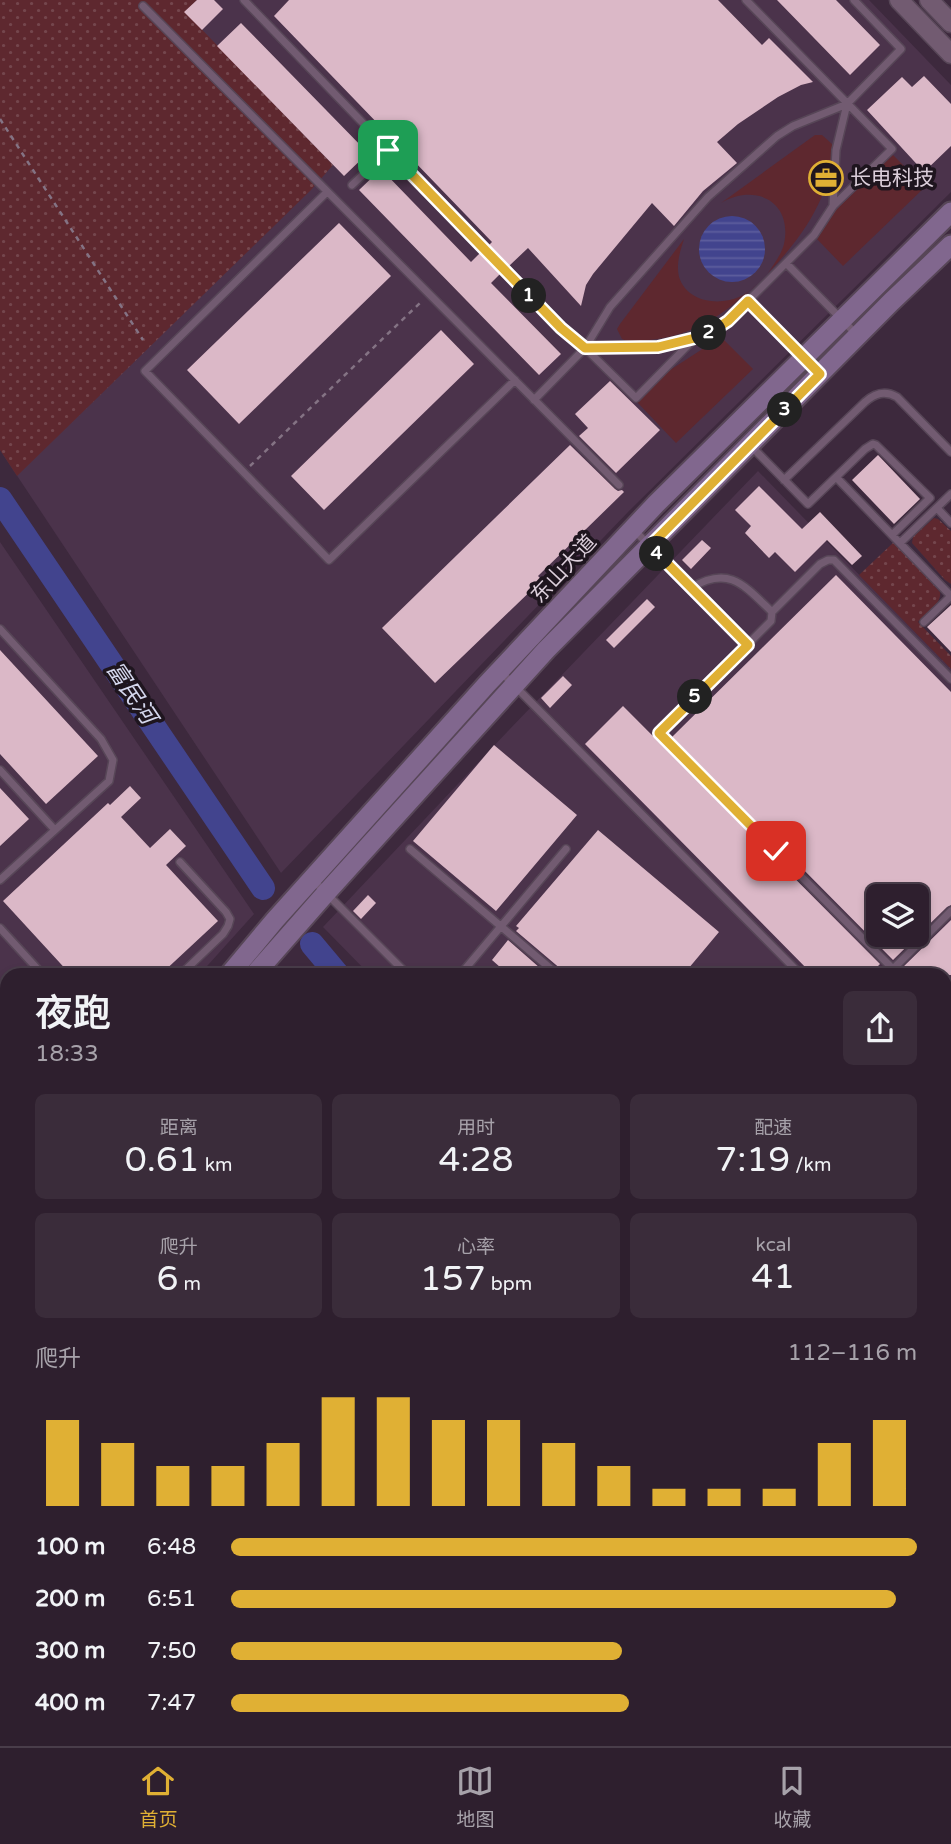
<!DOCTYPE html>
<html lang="zh">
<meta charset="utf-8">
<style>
:root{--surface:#2e1f2e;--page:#3a2c3a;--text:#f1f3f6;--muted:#a7a2aa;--line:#493d4a;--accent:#e0b034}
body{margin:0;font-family:"Varela Round","Noto Sans SC",sans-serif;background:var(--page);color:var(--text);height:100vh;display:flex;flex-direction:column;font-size:26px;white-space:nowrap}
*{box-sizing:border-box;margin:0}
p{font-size:23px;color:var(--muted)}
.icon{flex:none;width:38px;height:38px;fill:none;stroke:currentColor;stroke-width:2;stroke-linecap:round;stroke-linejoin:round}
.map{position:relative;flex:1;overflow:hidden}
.side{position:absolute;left:0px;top:968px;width:952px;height:779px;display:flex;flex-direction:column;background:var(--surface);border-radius:21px 21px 0 0;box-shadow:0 4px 10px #0003,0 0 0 2px var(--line)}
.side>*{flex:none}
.tools{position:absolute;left:866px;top:884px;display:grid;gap:14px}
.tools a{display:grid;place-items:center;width:63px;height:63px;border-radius:10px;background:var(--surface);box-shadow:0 4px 10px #0003,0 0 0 2px var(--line);font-size:35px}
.pin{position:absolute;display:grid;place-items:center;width:60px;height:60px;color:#fff;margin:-30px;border-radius:14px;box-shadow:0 4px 10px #0006}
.km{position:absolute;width:35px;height:35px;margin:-18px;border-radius:50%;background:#222;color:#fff;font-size:19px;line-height:35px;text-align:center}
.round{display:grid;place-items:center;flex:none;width:74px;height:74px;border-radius:10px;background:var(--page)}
.headline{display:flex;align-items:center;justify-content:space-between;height:119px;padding:0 35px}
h1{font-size:38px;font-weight:600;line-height:52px}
.stats{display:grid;grid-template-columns:repeat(3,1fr);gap:10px;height:119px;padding:7px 35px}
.stats div{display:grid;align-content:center;border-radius:10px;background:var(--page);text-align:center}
.stats b{font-size:35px;font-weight:600}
.stats small{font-size:19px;font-weight:400}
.stats p{font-size:19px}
.chart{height:196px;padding:14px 35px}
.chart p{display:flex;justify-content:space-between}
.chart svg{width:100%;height:126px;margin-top:7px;stroke:var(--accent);stroke-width:6}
ul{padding:0 35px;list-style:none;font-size:23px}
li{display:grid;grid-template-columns:112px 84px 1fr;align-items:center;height:52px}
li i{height:18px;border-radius:9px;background:var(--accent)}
.dock{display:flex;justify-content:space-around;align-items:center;height:98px;border-top:2px solid var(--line);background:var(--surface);font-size:19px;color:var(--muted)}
.dock a{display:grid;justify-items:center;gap:4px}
.dock .on{color:var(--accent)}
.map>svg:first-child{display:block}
.built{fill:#4b334b;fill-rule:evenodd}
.grass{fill:url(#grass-dots)}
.garden{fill:#5e282f}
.water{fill:url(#water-rules)}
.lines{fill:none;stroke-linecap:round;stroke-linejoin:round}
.canal{stroke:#42448e;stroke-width:14}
.river{stroke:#42448e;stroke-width:24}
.building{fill:#dbb8c7;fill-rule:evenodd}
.service-casing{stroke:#574657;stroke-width:10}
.tertiary-casing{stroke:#574657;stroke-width:21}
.secondary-casing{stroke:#574657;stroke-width:23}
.path{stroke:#847384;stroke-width:2.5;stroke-dasharray:5 5;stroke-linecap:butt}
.service{stroke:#725b71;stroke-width:7}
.tertiary{stroke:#725b71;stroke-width:18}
.secondary{stroke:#81678e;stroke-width:19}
.route-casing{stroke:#fff;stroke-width:14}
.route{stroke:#e0b034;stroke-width:9}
.labels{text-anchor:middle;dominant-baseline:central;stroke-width:7;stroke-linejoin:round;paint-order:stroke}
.poi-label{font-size:21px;fill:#dbceda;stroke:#1e151e;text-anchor:start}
.street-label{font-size:21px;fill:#dbceda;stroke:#1e151e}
.water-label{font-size:23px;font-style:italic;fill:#d4d7ed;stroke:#1e151e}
</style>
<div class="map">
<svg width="951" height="1746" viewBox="0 0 951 1746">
<defs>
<pattern id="grass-dots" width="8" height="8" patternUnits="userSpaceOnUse" patternTransform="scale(1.75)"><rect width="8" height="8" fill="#5e282f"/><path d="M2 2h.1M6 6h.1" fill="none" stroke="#74464d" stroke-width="1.8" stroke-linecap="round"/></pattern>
<pattern id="water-rules" width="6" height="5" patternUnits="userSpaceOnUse" patternTransform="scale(1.75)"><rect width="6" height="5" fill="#42448e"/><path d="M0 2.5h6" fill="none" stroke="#5d5e9d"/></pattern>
</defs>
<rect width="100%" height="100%" fill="#3d293d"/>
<!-- built -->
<path class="built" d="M0 0H869L951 85V192L629 511 281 873 0 450Z
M758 471 951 669V1000L945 1007V975H370L323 927 508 731ZM878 896H917V934H878Z
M0 542 254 914 199 975H7V1188L0 1196Z
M945 1156 951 1161V1540L945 1545Z
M7 1320V1442L0 1434V1330Z
M0 1584 7 1591V1740H145L151 1746H0Z"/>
<!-- grass -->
<path class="grass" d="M0 0H197L185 12 333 165 311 190 17 476 0 450Z
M934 518 938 519 951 531V584L945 580 912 543 913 537Z
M894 542 940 592C942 604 926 613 918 622L951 656V669L859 575Z
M951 1000V1036L945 1042V1007Z
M951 1095V1133L945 1139V1102Z
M0 1435 7 1442V1482L0 1474Z
M951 1618V1682L945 1676V1619Z
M237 1740H291L285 1746H241Z
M350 1740H705L697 1746H344Z"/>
<!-- garden -->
<path class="garden" d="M815 135H822L832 144C834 194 801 239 768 273 774 264 781 255 784 244 793 201 755 183 721 203Z
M893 155 925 187 843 266 817 239 836 210Z
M684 239C680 251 676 264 679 277 687 302 718 306 739 297 746 294 752 289 757 284 723 315 696 335 649 340 639 341 631 343 622 339L617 329 620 324Z
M721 337 753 369 676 443 637 402 667 372Z"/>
<!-- water -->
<path class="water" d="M699 249a33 33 0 1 1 66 0a33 33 0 1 1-66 0Z"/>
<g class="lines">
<!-- canal -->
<path class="canal" d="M945 1077 951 1070
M318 1746 324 1740"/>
<!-- river -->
<path class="river" d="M0 499 263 888
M312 944 338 975
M945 1593 951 1599"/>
</g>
<!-- building -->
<path class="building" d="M197 0H214L223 9 202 30 184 12Z
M289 0H718L762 45 769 38 813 82 801 85 778 97 738 124 717 142 737 163 703 191 674 226 652 203 593 274 586 285 581 306 528 248 509 266 489 245 492 242 274 16Z
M777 0H836L880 45 850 75Z
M241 23 368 153 344 176 217 46Z
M924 76 951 104V146L924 172 867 110 902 77 912 87Z
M381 169 471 262 480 253 500 274 491 283 561 354 539 375 359 190Z
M339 223 391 276 239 424 187 370Z
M441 330 474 364 324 510 291 476Z
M610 381 660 430 616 473 579 436 588 428 575 414Z
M570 445 615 489 618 491 622 490 624 492 538 576 542 580 435 683 382 628Z
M878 455 920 499 894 524 852 480Z
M759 486 802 529 820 512 862 556 852 565 827 540 795 572 775 552 769 558 745 533 751 526 735 510Z
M702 540 711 548 691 569 682 560Z
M836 575 951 692V905L947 907 893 960 672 737ZM878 896H917V934H878Z
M647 599 655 607 614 648 606 640Z
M951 605V652L927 627Z
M0 650 98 756 46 804 0 754Z
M563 676 572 685 550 708 541 698Z
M623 706 880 964 869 975H813L585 744Z
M494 745 577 815 496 911 413 841Z
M130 786 141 798 121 817 150 848 170 829 186 846 166 865 218 921 160 975H71L3 901 108 803 110 805Z
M0 788 29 819 0 846Z
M598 830 719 932 683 975H564L562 970 516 931 519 928 516 926Z
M368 895 376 903 361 919 353 911Z
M951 920V975H905L900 970Z
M508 940 548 975H509L492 960Z"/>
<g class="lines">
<!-- service casing -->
<g class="service-casing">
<path id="service" d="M244 0 561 328 585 348 610 307 708 197 777 136 793 126 847 104 901 49 854 0
M143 6 619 485
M352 185 389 150
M327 192 145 371 329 560 515 380
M833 206 836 150 847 104
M786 263 857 335
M748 301 819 373
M585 348 636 398 694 339
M534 400 585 348C639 347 681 351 728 321L814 235 833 206 892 149 746 0
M750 445 808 504 865 449 873 444 876 445 930 498 892 535
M836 477 951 596
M784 480 865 402C875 393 885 390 897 397L951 452
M937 508 951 523
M633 529 748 645
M900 543 951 494
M691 588C729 565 744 585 772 612
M924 622 951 596
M0 629 101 739 113 760 109 781 0 880
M500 671 801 975
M0 770 55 830
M410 849 558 975
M312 879 408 975
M0 928 43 975
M893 969 659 733 771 621 772 612 820 564 828 560H834L951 679
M180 975 223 934 228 926 230 919 226 912 180 862
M460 975 566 849
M887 975 951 911
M0 1156 7 1146
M945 1215 951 1221
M945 1311 951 1305
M0 1342 7 1334
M945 1342 951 1348
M0 1393 7 1401
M945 1472 951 1478
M0 1640 7 1633
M0 1717 7 1724
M23 1740 30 1746"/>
</g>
<!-- tertiary casing -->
<g class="tertiary-casing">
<path id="tertiary" d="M899 0 951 54
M929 0 951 23
M945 1578 951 1573
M735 1746 743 1740"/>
</g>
<!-- secondary casing -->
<g class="secondary-casing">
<path id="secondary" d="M229 975 275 920 487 684 656 504 951 212
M254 975 326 893 546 650 891 302 951 245
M0 1243 7 1235
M0 1278 7 1270
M0 1506 7 1514
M0 1529 7 1536
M193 1740 199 1746
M215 1740 221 1746"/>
</g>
<!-- path -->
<path class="path" d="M0 119 143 340
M250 466 422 301
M700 975 707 967
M445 1740 449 1746
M456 1740 462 1746
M490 1740 495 1746
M511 1740 527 1746
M392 1746 396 1740
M422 1746 426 1740
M525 1746 528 1740
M592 1746 600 1740"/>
<!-- service -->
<use href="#service" class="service"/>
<!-- tertiary -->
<use href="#tertiary" class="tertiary"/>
<!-- secondary -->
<use href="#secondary" class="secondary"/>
</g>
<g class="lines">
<!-- route casing -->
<g class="route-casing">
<path id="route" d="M388 150 561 328 585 348 658 347 695 338 711 332 728 321 748 301 820 374 650 546 748 645 659 733 776 851"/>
</g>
<!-- route -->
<use href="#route" class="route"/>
</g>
<!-- icons -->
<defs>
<g id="office-ring" transform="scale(1.75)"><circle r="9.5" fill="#1e151e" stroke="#e0b034" stroke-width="1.5"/><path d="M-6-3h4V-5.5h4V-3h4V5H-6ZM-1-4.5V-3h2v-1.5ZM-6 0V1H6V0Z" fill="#e0b034"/></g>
</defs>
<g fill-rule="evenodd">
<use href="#office-ring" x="826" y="178"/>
</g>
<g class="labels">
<!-- poi labels -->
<g class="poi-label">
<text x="850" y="178">长电科技</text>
</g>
<!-- street labels -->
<g class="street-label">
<text transform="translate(564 569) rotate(-47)">东山大道</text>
</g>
<!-- water labels -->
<g class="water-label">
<text transform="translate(131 693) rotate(56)">富民河</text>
</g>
</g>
</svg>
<div class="tools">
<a><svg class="icon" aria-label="layers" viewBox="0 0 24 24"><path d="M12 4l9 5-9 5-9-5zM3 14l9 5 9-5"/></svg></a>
</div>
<div class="pin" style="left:388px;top:150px;background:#1e9e55"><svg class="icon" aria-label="arrive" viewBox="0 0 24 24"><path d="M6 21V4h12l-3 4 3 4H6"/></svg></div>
<div class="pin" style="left:776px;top:851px;background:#d93025"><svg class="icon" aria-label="check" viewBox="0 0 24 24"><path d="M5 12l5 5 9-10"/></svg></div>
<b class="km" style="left:529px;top:296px">1</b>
<b class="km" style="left:709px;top:333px">2</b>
<b class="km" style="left:785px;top:410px">3</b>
<b class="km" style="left:657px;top:554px">4</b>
<b class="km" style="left:695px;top:697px">5</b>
<section class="side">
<div class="headline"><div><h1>夜跑</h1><p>18:33</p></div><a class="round"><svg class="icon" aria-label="share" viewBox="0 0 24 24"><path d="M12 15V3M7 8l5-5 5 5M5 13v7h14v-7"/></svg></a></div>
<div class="stats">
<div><p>距离</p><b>0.61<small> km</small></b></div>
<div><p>用时</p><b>4:28</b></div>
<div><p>配速</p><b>7:19<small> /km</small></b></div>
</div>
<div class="stats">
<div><p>爬升</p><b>6<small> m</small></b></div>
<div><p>心率</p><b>157<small> bpm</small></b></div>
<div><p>kcal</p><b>41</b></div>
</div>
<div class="chart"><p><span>爬升</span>112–116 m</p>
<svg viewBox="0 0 160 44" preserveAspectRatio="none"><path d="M5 44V14M15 44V22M25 44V30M35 44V30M45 44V22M55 44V6M65 44V6M75 44V14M85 44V14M95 44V22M105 44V30M115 44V38M125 44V38M135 44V38M145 44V22M155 44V14"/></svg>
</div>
<ul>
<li><b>100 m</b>6:48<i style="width:100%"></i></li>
<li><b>200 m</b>6:51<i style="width:97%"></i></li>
<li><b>300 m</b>7:50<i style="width:57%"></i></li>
<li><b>400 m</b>7:47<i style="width:58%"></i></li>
</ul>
</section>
</div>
<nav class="dock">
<a class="on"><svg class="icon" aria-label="home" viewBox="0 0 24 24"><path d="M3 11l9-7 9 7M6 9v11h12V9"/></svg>首页</a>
<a><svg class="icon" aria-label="map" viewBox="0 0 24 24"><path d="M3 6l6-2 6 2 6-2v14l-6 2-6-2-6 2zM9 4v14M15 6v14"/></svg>地图</a>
<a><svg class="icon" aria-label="saved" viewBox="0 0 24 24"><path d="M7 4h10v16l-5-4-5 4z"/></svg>收藏</a>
</nav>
